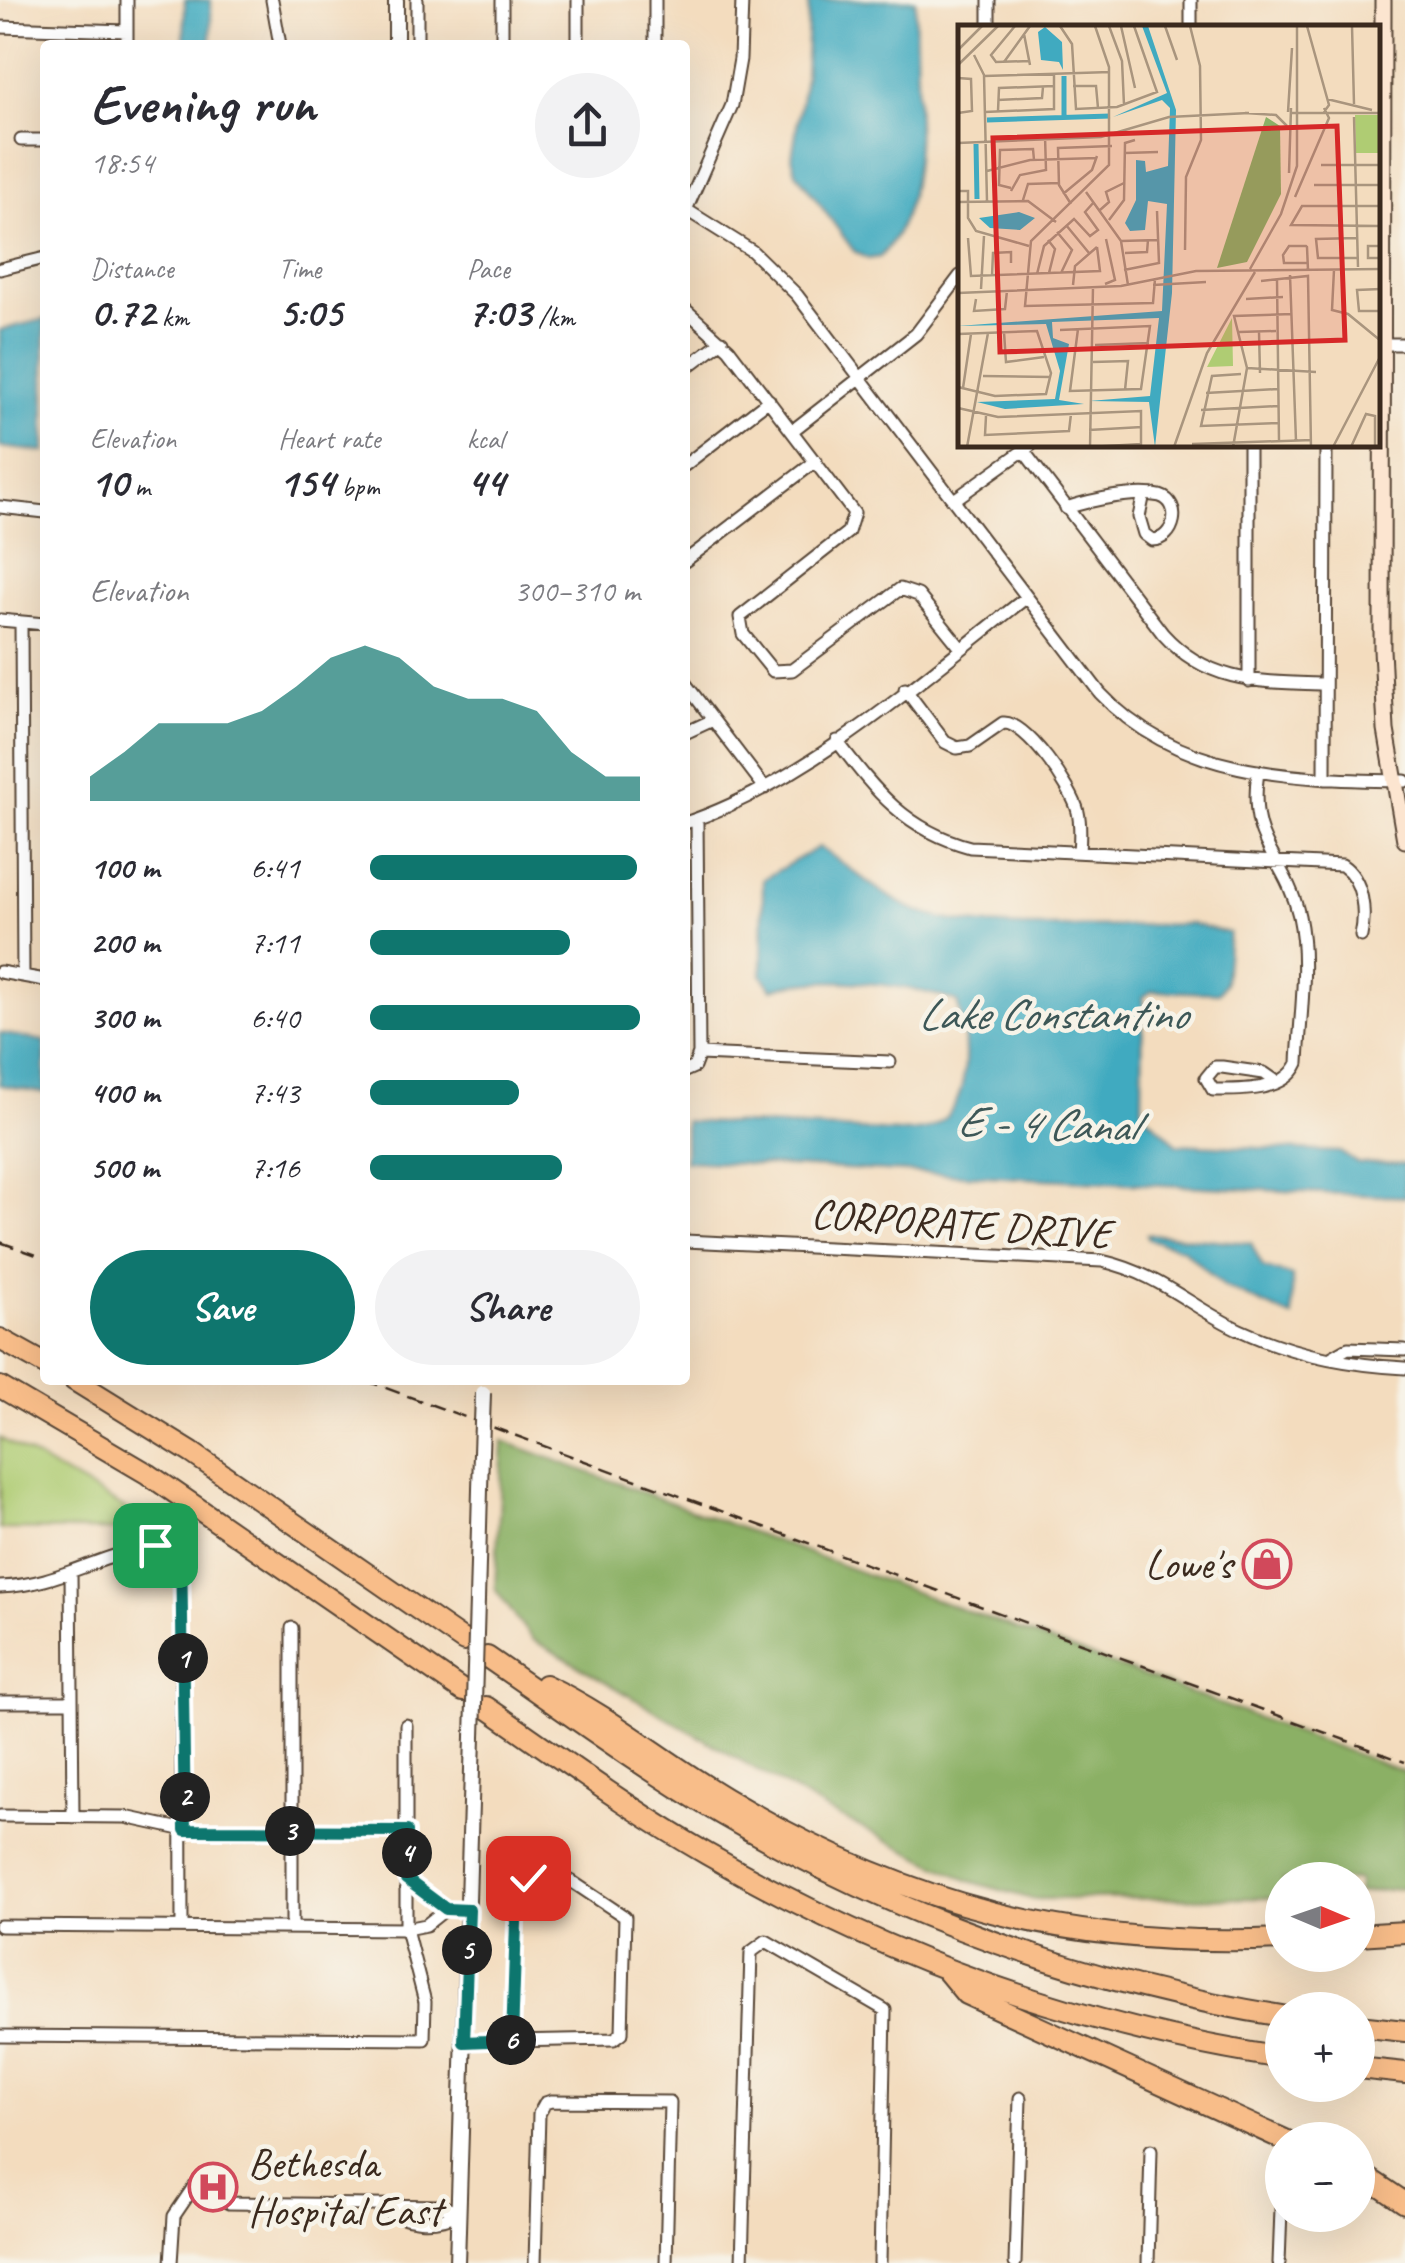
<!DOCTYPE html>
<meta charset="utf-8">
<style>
:root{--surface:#fff;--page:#f2f2f3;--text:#2b2b33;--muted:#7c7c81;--accent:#0f766e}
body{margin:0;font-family:Caveat,sans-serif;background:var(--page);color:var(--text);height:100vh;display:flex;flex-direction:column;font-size:38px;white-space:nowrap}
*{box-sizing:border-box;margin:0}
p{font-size:32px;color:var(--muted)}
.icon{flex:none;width:55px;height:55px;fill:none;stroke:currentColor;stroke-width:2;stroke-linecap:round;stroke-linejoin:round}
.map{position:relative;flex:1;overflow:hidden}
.panel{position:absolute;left:40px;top:40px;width:650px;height:1345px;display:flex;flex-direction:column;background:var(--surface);border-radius:10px;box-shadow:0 10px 40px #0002}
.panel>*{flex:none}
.needle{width:65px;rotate:92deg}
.tools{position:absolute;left:1265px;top:1862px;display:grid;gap:20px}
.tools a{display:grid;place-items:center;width:110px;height:110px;border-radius:50%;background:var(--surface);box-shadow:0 10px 40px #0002;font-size:50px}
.pin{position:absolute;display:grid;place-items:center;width:85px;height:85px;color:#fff;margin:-42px;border-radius:20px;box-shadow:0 5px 15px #0006}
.km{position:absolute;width:50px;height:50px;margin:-25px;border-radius:50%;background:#222;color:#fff;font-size:28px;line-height:50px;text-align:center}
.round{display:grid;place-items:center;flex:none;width:105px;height:105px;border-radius:52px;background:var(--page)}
.overview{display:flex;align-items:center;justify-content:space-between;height:170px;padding:0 50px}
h1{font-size:55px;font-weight:800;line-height:75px}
.stats{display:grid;grid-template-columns:repeat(3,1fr);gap:15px;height:170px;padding:10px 50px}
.stats div{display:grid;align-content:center}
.stats b{font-size:42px;font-weight:800}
.stats small{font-size:28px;font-weight:400}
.stats p{font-size:28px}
.chart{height:280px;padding:20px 50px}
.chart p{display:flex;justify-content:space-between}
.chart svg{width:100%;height:180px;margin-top:10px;fill:var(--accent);opacity:.7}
.button{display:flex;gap:20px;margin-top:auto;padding:20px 50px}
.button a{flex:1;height:115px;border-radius:60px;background:var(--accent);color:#fff;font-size:40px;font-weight:800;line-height:115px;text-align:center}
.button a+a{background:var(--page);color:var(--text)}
ul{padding:0 50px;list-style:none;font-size:32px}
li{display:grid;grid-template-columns:160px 120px 1fr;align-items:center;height:75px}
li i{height:25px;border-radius:12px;background:var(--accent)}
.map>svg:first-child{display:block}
.green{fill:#afcc73;stroke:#757b48;stroke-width:2.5}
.forest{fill:#8bb065;stroke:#636d42;stroke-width:2.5}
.water{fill:#40aac0;stroke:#3e6a6f;stroke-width:2.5}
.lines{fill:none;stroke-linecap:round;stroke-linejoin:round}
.minor-casing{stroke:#574536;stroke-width:15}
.tertiary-casing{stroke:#574536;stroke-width:18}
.secondary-casing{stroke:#574536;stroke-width:19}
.motorway-casing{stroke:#574536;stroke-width:24}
.minor{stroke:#fff;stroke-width:11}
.tertiary{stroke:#fff;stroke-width:14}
.secondary{stroke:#fce5d0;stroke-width:15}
.motorway{stroke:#f8bd89;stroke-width:20}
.rail{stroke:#3b2a1e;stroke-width:2.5;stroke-dasharray:15 8;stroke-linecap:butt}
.tertiary-bridge-casing{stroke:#574536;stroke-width:18;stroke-linecap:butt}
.tertiary-bridge{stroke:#fff;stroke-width:14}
.route-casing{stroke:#fff;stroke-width:20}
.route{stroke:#0f766e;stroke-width:12}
.labels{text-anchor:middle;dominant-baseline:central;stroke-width:9;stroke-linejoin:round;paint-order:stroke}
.street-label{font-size:42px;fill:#3b2a1e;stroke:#f7f3e8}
.poi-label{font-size:42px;fill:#3b2a1e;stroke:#f7f3e8;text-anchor:end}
.water-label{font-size:45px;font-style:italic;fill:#3d5757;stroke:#f7f3e8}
.inset-river{fill:none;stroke:#40aac0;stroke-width:5}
.inset-road{fill:none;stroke:#a9957e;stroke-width:2.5}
.view{fill:#d62828;fill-opacity:0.15;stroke:#d62828;stroke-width:5}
.inset-edge{fill:none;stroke:#3b2a1e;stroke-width:5}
</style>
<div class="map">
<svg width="1405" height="2263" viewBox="0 0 1405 2263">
<rect width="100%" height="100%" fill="#f7f3e8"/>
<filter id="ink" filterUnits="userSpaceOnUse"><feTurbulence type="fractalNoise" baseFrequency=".01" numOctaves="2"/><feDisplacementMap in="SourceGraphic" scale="20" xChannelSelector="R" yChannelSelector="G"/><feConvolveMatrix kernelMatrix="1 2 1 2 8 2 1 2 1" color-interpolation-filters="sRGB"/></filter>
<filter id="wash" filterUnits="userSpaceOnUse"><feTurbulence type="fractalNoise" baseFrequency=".0048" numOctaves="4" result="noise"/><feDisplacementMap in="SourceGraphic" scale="40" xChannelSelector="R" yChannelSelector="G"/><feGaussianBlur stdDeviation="2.25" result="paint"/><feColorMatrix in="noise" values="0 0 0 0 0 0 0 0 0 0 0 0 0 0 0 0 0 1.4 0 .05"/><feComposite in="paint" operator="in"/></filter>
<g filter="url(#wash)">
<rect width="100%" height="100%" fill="#f3dcbe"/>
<!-- green -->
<path class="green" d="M0 1438 165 1531 0 1529Z"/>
<!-- forest -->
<path class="forest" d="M503 1441 1405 1772V1888L1358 1893V1880H1282V1898L1032 1899 969 1881 828 1811 532 1639 495 1589Z"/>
<!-- water -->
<path class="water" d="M185 0H211V45H184Z
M809 0H916C912 76 936 198 880 257L868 259 854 251 796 172 792 157 805 77Z
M45 319V452L0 447V330Z
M819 847C855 870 882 898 923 913 989 936 1118 924 1192 924L1229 933 1225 983 1219 993 1153 991 1143 997 1142 1111 1177 1144 1340 1152 1357 1163 1405 1164V1197L685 1161V1121L900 1132C910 1131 923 1132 932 1127 974 1106 968 1039 957 1002 909 984 822 974 772 989L762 975 763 879Z
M0 1033 45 1041V1093L0 1085Z
M1147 1234 1251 1243 1263 1267 1292 1276V1317L1225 1287 1183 1249 1148 1239Z"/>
</g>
<g filter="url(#ink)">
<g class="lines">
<!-- minor casing -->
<g class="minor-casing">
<path id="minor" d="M127 0V45
M272 0 280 45
M417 0V45
M502 0V45
M578 0V45
M655 0V45
M989 0V28
M0 27 127 31
M1191 28V0
M21 140H45
M685 209 752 251 797 295 1100 693C1179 778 1296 779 1405 781
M686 210 732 105 740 59 742 0
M0 269 45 258
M685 309 729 349 854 513 848 532 740 617 743 634 773 671 792 670 900 589 918 595 960 647
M1378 344H1405
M685 369 722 341
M792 431 916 334 960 276
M1023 450 1163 634C1208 684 1262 682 1325 684
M685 465 769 400
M954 500 1031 445
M0 507 45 512
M1066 508C1091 500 1136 490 1160 496 1183 503 1175 540 1152 540L1144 534 1139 517 1143 498
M685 561 816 461
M0 620 45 624
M21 623 23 976
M1249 681V445
M685 683 765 788
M905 689 945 742 957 748 970 746 1003 723C1025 720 1073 789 1078 812 1081 825 1080 839 1079 852
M685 733 713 720
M837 741C876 792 906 830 970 847L1342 865C1364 880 1366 913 1361 936
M1258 771C1247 848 1285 854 1299 916 1309 962 1300 1016 1298 1063 1285 1092 1241 1090 1213 1090L1206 1078 1215 1067H1222L1264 1073 1277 1082
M1325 779 1326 445
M685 823C808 782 925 676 1027 597
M0 972 45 980
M699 1054 890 1062
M685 1071 694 1067 699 1054 697 819
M685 1241 1102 1261C1160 1274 1190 1307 1240 1330 1291 1354 1350 1365 1405 1368
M1332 1357 1348 1348 1405 1350
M71 1572 73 1817
M0 1587C67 1585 110 1544 181 1545L182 1927
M292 1628V1928
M0 1702H72
M0 1816 125 1817 185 1830 407 1831
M406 1879 446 1909 469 1910
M0 1926 406 1929 426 1925 446 1909
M0 2036 424 2039 425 2002 406 1929V1725
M464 2042 614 2039 622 2033 625 1917 571 1881 528 1878 518 1885 512 2040
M382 2207C403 2223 436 2225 459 2213
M171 2263 174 2216 195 2185 229 2203 442 2206 459 2213
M535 2263 539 2114 545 2103 551 2101 670 2102 666 2263
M742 2263 751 1952 766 1941 885 2010 880 2263
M1015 2263 1020 2098
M1148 2263 1151 2150
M1279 2263 1281 2209"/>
</g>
<!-- tertiary casing -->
<g class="tertiary-casing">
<path id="tertiary" d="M396 0V45
M477 1600 481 1453
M457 2263 473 1737"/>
</g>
<!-- secondary casing -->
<g class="secondary-casing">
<path id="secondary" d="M1383 0 1382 649 1386 730 1405 840"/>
</g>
<!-- motorway casing -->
<g class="motorway-casing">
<path id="motorway" d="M0 1339 45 1364
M74 1380 192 1453 464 1641
M0 1387 148 1474 463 1691
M487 1657C564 1710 640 1766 721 1814 894 1915 1084 1984 1282 2016
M545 1685C609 1715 664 1762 725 1798 905 1905 1074 1949 1282 1939
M486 1707C559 1757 630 1810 707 1854 885 1957 1079 2027 1282 2058
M1358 1935 1405 1932
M947 1971 966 1994 1285 2140
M1358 2026 1405 2031
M1358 2068 1405 2073
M1362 2174 1405 2203"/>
</g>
<!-- minor -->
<use href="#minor" class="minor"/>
<!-- tertiary -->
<use href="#tertiary" class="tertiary"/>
<!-- secondary -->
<use href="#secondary" class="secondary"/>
<!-- motorway -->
<use href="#motorway" class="motorway"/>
<!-- rail -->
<path class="rail" d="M0 1242 45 1258
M364 1380 1405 1762"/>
<!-- tertiary-bridge casing -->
<g class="tertiary-bridge-casing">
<path id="tertiary-bridge" d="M481 1453 483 1393
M473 1737 477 1600"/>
</g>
<!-- tertiary-bridge -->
<use href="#tertiary-bridge" class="tertiary-bridge"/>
</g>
</g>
<g class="lines" filter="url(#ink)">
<!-- route casing -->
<g class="route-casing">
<path id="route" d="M155 1545 181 1546 185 1830 407 1831 406 1879 446 1909 469 1910 464 2042 512 2040 517 1894 520 1882 528 1878"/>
</g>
<!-- route -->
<use href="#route" class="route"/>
</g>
<!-- icons -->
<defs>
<g id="shop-ring" transform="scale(2.5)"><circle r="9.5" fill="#f7f3e8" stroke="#d1495b" stroke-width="1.5"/><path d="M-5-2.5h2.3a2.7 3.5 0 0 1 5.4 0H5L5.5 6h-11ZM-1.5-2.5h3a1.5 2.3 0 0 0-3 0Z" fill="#d1495b"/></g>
<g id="hospital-ring" transform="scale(2.5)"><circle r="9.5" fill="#f7f3e8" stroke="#d1495b" stroke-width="1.5"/><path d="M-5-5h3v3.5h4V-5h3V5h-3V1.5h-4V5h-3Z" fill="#d1495b"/></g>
</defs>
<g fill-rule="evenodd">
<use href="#shop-ring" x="1267" y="1564"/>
<use href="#hospital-ring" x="213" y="2187"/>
</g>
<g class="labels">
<!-- street labels -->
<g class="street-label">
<text transform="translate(961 1224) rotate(4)">CORPORATE DRIVE</text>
</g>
<!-- poi labels -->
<g class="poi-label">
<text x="1232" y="1564">Lowe's</text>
<text x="248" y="2163" text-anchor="start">Bethesda<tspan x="248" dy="48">Hospital East</tspan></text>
</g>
<!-- water labels -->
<g class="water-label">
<text x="1052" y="1014">Lake Constantino</text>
<text transform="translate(1046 1124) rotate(2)">E - 4 Canal</text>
</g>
</g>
<!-- overview -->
<g transform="translate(958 25)">
<rect width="422" height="422" fill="#f3dcbe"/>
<path d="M397 90H422V128H398ZM274 293 275 341 249 342Z" fill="#afcc73"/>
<path d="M308 92 322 101 323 169 289 237 259 243Z" fill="#8bb065"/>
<path d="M184 1H190L218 85 214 268 197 422 191 377 131 376 192 371 201 293 94 297 95 313 111 319 101 375 126 379 47 384 19 377 97 374 102 346 88 299 0 301 204 286 209 179 190 176 187 205 172 206 167 198 178 175V135L187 136 188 147 210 141 212 83 204 75 155 92 209 68ZM87 2 104 17 105 45 101 37 83 35 80 7ZM61 187 77 193 62 205 32 203 21 193Z" fill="#40aac0"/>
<path class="inset-river" d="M106 51V92M29 95 152 91M18 119 19 174"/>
<path class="inset-road" d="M57 1 33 30 38 37 72 36M102 1 114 19 118 84 159 82 199 67 176 1M137 1 151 42V140L73 216 67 281 195 278 197 254M151 1 164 36 166 80M163 1 177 63M207 1 219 35M349 1 371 80 366 87M394 1 396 79M66 9 72 40M0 25 24 1M16 30 26 50 29 176M46 37 72 1M0 40 40 1M26 51 152 47M0 53 13 54 14 86 0 88M115 61H138L140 83M369 74 414 85M40 75 84 73 85 62M40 86 41 63 96 61M27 87 96 84V48M330 87 334 23M287 88 318 90 329 101M333 88H423M396 92 400 242M0 118 143 112 211 92 291 88M167 128 200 127M363 140H423M29 146 72 135 139 133M331 148 333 83M356 160H423M53 163 41 160 42 125 75 124 76 135M0 166H10V193L18 206 71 221M53 166 62 150 88 145 87 111M128 167 163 216 170 260M105 169 134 145 139 131M337 172 371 93 366 83M65 175 70 159 101 158M0 177 70 176 98 197M113 179 101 160 100 123 154 121M423 181H344L333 200 423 201M142 185 151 177 148 167 166 158M151 195 166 175 167 118 177 115M108 200 131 228M99 207 114 225 103 248M10 213 13 251 142 246 139 222M399 213 358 214 360 233H400M90 215 97 224 91 248M163 216 199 215M423 221H410V233H423M227 225 228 152 243 115 242 41 232 1M167 228 189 227 190 215M350 238H326L325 230 331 221H348L349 222 350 245M292 244 323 189 339 141V1M166 245 201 238 199 186M376 245 374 285 390 289 423 316M79 249 86 221 116 194 132 211 140 205 127 187 136 177M332 250 338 416M34 251 35 228 53 227V238M319 255 321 416M303 256 350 251 353 422M147 259 157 255 148 214M115 260 117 241 139 222M195 260 248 257M23 264 26 211M423 264 399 265 401 286H423M0 268 163 261 238 246 423 244M18 274 16 286 47 284 49 266M288 274 325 272M102 305 192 301 183 364 112 366 120 304M46 307 48 337 86 332M281 307 318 306M301 307 302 348M0 309 79 306 93 348 88 369 37 371 0 362M137 320 191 318M135 337 170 336 167 365M289 343 358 347M283 349 254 351 243 401 321 398M25 351 92 352M5 363 13 309M248 368 320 364M0 383 40 392 183 386V419L131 422M243 385 320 381M28 391 27 410 111 406 113 389M131 405 184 402M234 419 354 415M9 422 30 308M132 422 135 262M216 422 249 328 297 247M275 422 289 343 276 291 334 289M375 422 423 330M393 422 408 389 417 391V422"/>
<path class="view" d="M379 101 387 315 42 327 35 113Z"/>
<rect width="422" height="422" class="inset-edge"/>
</g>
</svg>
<div class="tools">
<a><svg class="needle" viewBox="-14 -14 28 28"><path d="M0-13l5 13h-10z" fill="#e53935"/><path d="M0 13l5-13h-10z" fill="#7c7c81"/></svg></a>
<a>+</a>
<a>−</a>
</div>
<div class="pin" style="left:155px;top:1545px;background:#1e9e55"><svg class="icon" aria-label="arrive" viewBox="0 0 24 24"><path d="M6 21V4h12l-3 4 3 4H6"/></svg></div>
<div class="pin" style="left:528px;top:1878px;background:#d93025"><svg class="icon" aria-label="check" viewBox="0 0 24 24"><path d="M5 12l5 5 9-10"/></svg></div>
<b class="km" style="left:183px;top:1658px">1</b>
<b class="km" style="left:185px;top:1797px">2</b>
<b class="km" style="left:290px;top:1831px">3</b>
<b class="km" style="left:407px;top:1853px">4</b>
<b class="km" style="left:467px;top:1950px">5</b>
<b class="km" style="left:511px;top:2040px">6</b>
<section class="panel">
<div class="overview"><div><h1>Evening run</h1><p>18:54</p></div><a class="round"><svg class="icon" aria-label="share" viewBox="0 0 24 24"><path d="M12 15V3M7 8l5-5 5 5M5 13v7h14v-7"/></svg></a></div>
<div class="stats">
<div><p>Distance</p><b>0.72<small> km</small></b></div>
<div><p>Time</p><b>5:05</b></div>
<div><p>Pace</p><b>7:03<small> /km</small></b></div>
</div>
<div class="stats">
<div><p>Elevation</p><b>10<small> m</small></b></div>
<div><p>Heart rate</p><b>154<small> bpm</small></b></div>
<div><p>kcal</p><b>44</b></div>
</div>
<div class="chart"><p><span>Elevation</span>300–310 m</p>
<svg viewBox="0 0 160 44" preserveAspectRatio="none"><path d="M0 44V38L10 32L20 25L30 25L40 25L50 22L60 16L70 9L80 6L90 9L100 16L110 19L120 19L130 22L140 32L150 38L160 38V44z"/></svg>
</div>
<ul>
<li><b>100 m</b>6:41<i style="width:99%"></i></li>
<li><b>200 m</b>7:11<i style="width:74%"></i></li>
<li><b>300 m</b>6:40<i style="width:100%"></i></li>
<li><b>400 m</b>7:43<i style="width:55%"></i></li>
<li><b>500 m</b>7:16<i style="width:71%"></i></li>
</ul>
<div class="button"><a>Save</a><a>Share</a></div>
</section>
</div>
